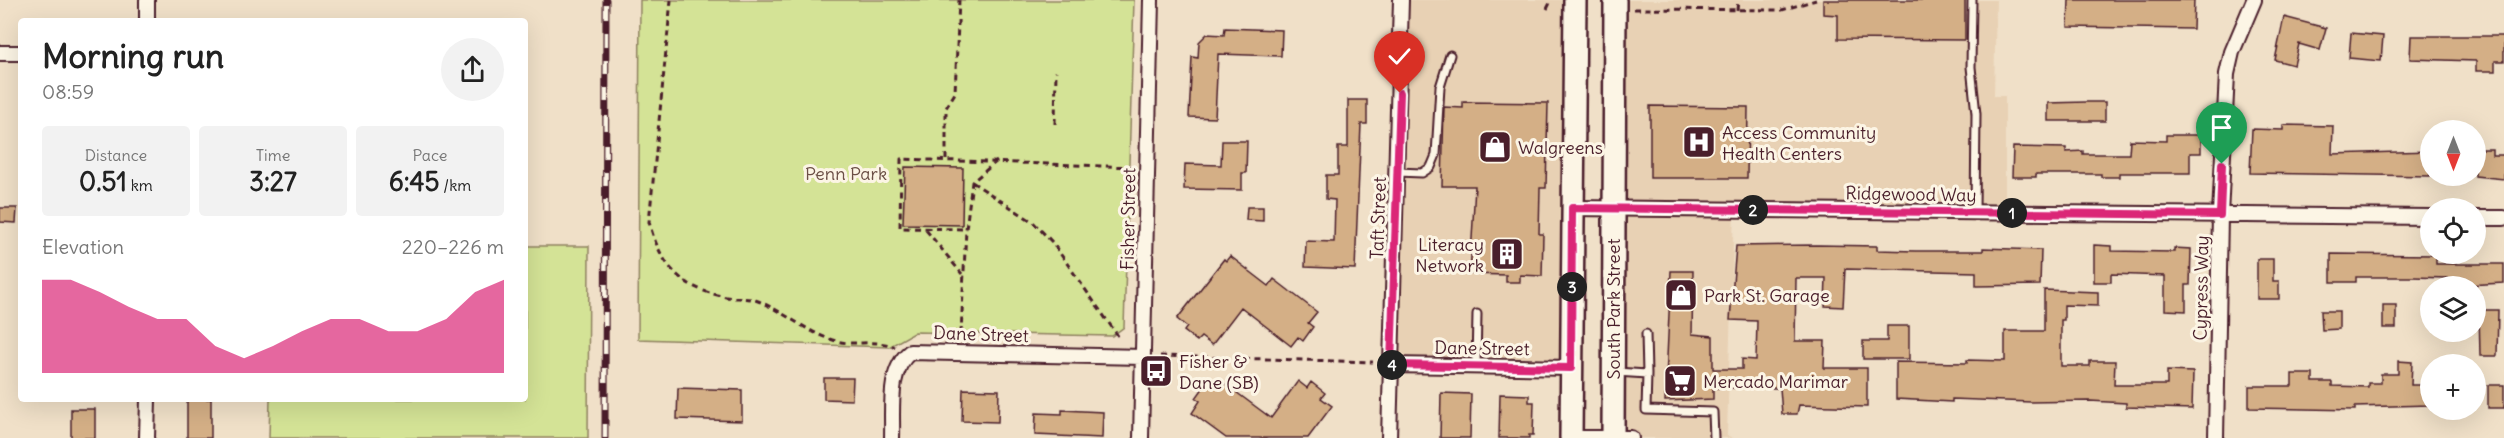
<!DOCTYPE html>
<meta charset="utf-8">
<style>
:root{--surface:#fff;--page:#f2f2f2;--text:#222;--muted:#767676;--accent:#db2777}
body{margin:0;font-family:Delius,sans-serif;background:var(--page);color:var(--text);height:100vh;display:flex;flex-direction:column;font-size:22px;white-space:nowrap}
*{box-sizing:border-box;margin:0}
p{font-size:20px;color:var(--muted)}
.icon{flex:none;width:33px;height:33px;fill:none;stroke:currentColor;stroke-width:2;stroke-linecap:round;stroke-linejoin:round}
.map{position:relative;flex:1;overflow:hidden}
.drawer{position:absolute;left:18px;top:18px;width:510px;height:384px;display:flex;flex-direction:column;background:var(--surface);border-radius:6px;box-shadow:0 6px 24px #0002}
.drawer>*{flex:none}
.needle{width:39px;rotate:180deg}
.tools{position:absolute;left:2420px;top:120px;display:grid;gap:12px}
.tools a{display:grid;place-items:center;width:66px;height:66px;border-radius:50%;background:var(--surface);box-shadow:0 6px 24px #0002;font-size:30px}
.pin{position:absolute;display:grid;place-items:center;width:51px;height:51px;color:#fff;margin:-62px -26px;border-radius:50% 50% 50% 0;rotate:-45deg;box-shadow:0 0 6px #0007}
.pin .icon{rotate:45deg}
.km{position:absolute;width:30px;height:30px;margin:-15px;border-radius:50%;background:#222;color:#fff;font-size:16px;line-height:30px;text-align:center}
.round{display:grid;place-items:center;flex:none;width:63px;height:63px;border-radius:32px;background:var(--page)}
.head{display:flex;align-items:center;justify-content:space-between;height:102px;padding:0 24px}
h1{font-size:33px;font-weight:700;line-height:45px}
.metrics{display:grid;grid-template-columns:repeat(3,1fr);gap:9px;height:102px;padding:6px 24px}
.metrics div{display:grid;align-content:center;border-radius:6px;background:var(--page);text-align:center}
.metrics b{font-size:26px;font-weight:700}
.metrics small{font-size:16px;font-weight:400}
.metrics p{font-size:16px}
.chart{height:168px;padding:12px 24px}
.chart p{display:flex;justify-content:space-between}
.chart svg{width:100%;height:108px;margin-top:6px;fill:var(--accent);opacity:.7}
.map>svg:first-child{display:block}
.built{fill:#e8d1b4}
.green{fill:#d4e396;stroke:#8f8160;stroke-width:1.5}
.building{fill:#d4af86;stroke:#4a1f2b;stroke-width:1.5}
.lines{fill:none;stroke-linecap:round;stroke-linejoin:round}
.lane-casing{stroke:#4a1f2b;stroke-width:11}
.street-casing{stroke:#4a1f2b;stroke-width:18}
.primary-casing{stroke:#4a1f2b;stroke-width:26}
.path{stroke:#4a1f2b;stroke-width:3;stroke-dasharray:6 4.5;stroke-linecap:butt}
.lane{stroke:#fcf5e5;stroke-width:7}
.street{stroke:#fcf5e5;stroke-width:14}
.primary{stroke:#fcf5e5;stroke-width:21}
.rail-casing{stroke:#4a1f2b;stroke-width:7}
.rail{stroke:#fcf5e5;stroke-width:4.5;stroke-dasharray:14;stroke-linecap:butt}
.route-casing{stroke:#fff;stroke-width:12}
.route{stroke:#db2777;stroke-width:8}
.labels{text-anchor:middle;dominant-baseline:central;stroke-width:6;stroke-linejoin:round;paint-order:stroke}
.poi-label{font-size:18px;fill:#4a1f2b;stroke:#fcf5e5;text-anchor:start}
.park-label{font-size:18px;fill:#6c5046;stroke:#fcf5e5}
.street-label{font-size:18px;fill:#4a1f2b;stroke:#fcf5e5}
</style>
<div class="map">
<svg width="2504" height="438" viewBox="0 0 2504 438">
<rect width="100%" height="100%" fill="#f0e0c8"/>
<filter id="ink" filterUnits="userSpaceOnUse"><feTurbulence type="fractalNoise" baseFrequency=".0167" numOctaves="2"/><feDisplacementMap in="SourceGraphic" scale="12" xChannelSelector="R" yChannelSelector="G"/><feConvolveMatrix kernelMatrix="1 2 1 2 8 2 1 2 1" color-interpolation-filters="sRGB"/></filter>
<g filter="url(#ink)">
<!-- built -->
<path class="built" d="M1401 0H1575L1571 368 1391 365Z
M1615 0H1996L1994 96H2005V205L1993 204V213L1734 210 1727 435 1732 438H1613Z"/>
<!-- green -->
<path class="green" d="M640 0H1134L1124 327 1112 336 915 332 889 347 638 339Z
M525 246H589L588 438H269L270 399H525Z"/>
<!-- building -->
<path class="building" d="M1823 0H1965V40L1838 39V15L1823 14Z
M2069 0H2194L2193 29 2068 27Z
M2284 17 2326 28 2320 50 2299 44 2294 65 2275 60Z
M1225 28 1282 30 1281 56 1218 54 1215 118 1189 117 1192 57 1198 58 1199 42 1207 34 1224 35Z
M2351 33 2383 36 2381 61 2349 58Z
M2411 36H2504V61H2495V71H2476V61L2410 59Z
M1348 100H1367V124H1361L1355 269 1305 267 1306 241 1334 242 1335 200 1326 199V175H1338V147H1348Z
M1463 102 1548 103 1546 188H1540L1539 234H1543L1542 276 1520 275V282H1506V275L1470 274 1475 186H1442L1444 107 1463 108Z
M2086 102H2105V121H2048V103Z
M1650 106 1748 107 1747 178H1650Z
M2283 125 2333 126 2332 154 2430 151V176L2250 173 2252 129 2283 130Z
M2166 135H2201V153H2190V173H2119V177H2101V174H2036V177H2012L2013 147 2066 148V152L2083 151V154H2129L2130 140 2166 141Z
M1222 141H1247L1246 173H1242V190L1184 189 1185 164 1221 165Z
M2475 149H2492V155H2504V179L2475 176Z
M905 167 963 168 962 225 903 224Z
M1247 207H1263V221L1246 220Z
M0 208H17L16 223 0 222Z
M1817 245 1877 246V250L1915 251H1983V248L2041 250 2040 285 1976 286V272L1845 269 1843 307 1825 306 1826 278H1796L1795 341H1825L1824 368H1867V407L1799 405 1797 414H1782L1780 388H1713V399L1665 401 1671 271H1693L1692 334 1713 336V369H1742V359L1756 360 1757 321 1730 320 1736 246Z
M2094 245 2111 246V251L2174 252V248L2191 249 2190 285H2186V311L2165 310V276L2111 274V282H2094Z
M2331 254 2436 255V264H2504V283L2447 286V278L2413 277H2356V282H2331Z
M1230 256 1269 286 1274 279 1317 312 1308 323 1313 327 1303 341 1298 337 1291 346 1241 307 1212 345 1201 337 1197 341 1184 331 1187 327 1177 319 1224 259 1226 261Z
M2257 259H2273V281H2279V299H2257Z
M2044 290 2098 292V306L2064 305V320H2061V366H2090V361H2115L2114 385H2167V371L2193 372 2192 409 2126 407V403L2090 401 2031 402 1952 399V402L1896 399V362L1967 363V360L2005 361V331H2044Z
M2383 305H2396V328H2383Z
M2479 310H2498L2497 356H2480Z
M2321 311H2339V329L2322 330Z
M1887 326H1909V359H1863V341H1887Z
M2398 361 2412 362 2411 385H2430V405L2355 407V410L2249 408V386H2292V374H2313V382H2332V386L2368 387V383H2381V374H2398Z
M824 378H853L852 400 824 399Z
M1217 378 1271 418 1298 381 1307 388 1311 382 1325 393 1321 398 1332 406 1308 438H1226L1192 413 1200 401 1196 398 1206 384 1211 387Z
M2488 385H2504V408H2488Z
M678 388 742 390V421L677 419Z
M963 389 999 390 998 422 962 421Z
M1441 393 1471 394 1470 438H1440Z
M1500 394 1529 395V402H1534L1533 435H1529V438H1499Z
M187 399H211V438H187Z
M71 409H95V438H71Z
M1062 410 1103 412 1102 438 1035 435 1036 413 1062 414Z"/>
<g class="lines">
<!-- lane casing -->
<g class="lane-casing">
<path id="lane" d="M1972 0 1971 67 1976 114 1975 212
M1397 172 1422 173 1431 167 1436 155 1440 87 1450 55
M1646 334 1647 374
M1476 366 1477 314
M1616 372 1647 374 1646 410 1713 412 1714 438"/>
</g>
<!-- street casing -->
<g class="street-casing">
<path id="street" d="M147 21V0
M0 53H21
M1572 208 2430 217
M2475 218H2504
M1391 365 1571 368
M147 438 148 399
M892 438C893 410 887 371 910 352L1143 357
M1141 438 1151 0
M1389 438 1401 0
M1574 438H1631
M2216 438 2220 215 2227 74 2232 52 2254 0"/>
</g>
<!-- primary casing -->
<g class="primary-casing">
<path id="primary" d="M1571 438 1575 0
M1613 438 1615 0"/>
</g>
<!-- path -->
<path class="path" d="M671 0 649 222C661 266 680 288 726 297 736 299 748 297 758 301 785 312 807 333 836 341 854 346 879 339 895 347
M1547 9 1551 1
M1634 9 1782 10 1816 0
M1737 10 1738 0
M1055 124 1056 71
M946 160V108L955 93 959 0
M997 161 972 182 966 229 900 228 901 159 1134 167
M972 182 1033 222 1052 242 1118 336
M926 230 962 274
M961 334 966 229
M1160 356 1373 362"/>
<!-- lane -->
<use href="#lane" class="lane"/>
<!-- street -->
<use href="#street" class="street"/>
<!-- primary -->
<use href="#primary" class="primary"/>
<!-- rail casing -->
<g class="rail-casing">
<path id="rail" d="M605 438 606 0"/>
</g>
<!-- rail -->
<use href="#rail" class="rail"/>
</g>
</g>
<g class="lines" filter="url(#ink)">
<!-- route casing -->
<g class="route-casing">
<path id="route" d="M1400 93 1391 365 1571 368 1572 208 2220 215 2222 164"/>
</g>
<!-- route -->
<use href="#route" class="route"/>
</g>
<!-- icons -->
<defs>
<g id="hospital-square" transform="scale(1.725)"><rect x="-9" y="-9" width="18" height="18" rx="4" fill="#4a1f2b" stroke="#fcf5e5"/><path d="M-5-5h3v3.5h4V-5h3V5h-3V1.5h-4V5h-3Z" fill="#fff"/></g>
<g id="shop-square" transform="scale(1.725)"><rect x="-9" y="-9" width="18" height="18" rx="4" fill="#4a1f2b" stroke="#fcf5e5"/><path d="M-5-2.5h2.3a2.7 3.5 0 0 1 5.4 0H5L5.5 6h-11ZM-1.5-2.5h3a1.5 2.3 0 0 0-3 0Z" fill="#fff"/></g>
<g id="building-square" transform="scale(1.725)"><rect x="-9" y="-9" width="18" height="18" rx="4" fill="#4a1f2b" stroke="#fcf5e5"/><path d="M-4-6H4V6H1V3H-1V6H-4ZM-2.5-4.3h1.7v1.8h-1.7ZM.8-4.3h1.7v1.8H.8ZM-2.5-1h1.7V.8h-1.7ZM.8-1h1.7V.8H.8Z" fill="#fff"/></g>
<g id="bus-square" transform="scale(1.725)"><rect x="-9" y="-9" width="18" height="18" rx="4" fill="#4a1f2b" stroke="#fcf5e5"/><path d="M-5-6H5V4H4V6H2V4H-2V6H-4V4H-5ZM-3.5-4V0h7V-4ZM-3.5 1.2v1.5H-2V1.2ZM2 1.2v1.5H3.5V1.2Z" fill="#fff"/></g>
<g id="supermarket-square" transform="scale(1.725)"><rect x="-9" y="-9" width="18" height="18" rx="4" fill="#4a1f2b" stroke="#fcf5e5"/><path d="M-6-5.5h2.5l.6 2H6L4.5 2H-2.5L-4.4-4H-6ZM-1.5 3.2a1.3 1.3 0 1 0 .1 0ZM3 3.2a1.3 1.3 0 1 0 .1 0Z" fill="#fff"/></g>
</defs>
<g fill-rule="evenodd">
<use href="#hospital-square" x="1699" y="142"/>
<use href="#shop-square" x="1495" y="147"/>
<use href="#building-square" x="1507" y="254"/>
<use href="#shop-square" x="1681" y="295"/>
<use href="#bus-square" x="1156" y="371"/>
<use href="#supermarket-square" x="1680" y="381"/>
</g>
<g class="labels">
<!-- poi labels -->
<g class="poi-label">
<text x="1722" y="132">Access Community<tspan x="1722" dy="21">Health Centers</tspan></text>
<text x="1518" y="147">Walgreens</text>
<text x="1484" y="244" text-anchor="end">Literacy<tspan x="1484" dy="21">Network</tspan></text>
<text x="1704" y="295">Park St. Garage</text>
<text x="1179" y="361">Fisher &amp;<tspan x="1179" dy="21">Dane (SB)</tspan></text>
<text x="1703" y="381">Mercado Marimar</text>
</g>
<!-- park labels -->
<g class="park-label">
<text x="846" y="173">Penn Park</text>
</g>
<!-- street labels -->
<g class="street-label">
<text transform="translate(1911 194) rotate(1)">Ridgewood Way</text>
<text transform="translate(1378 218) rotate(-88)">Taft Street</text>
<text transform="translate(1128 219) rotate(-89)">Fisher Street</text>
<text transform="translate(2201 288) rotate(-89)">Cypress Way</text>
<text transform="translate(1613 309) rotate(-90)">South Park Street</text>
<text transform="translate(981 334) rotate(2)">Dane Street</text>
<text transform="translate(1482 348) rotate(1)">Dane Street</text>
</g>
</g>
</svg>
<div class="tools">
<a><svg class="needle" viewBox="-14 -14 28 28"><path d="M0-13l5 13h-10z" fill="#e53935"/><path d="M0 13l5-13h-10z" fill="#767676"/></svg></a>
<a><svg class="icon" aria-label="locate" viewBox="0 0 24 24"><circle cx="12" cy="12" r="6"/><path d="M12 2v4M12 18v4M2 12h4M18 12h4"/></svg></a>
<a><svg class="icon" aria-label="layers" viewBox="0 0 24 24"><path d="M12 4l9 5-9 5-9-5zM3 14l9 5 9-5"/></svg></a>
<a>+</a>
</div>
<div class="pin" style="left:2222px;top:164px;background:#1e9e55"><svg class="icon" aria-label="arrive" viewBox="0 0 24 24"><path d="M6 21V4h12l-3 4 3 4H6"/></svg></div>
<div class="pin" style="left:1400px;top:93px;background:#d93025"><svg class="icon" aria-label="check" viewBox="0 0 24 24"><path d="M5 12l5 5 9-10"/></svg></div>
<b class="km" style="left:2012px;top:213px">1</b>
<b class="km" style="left:1753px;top:210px">2</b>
<b class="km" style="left:1572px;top:287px">3</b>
<b class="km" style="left:1392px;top:365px">4</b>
<section class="drawer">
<div class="head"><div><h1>Morning run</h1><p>08:59</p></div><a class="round"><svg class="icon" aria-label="share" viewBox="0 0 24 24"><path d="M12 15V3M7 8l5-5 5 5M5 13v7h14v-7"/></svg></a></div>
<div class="metrics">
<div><p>Distance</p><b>0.51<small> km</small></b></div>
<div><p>Time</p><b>3:27</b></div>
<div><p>Pace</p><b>6:45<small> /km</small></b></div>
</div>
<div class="chart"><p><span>Elevation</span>220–226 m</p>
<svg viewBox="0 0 160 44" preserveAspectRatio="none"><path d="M0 44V6L10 6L20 11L30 17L40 22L50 22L60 33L70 38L80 33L90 27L100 22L110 22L120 27L130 27L140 22L150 11L160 6V44z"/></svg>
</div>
</section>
</div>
